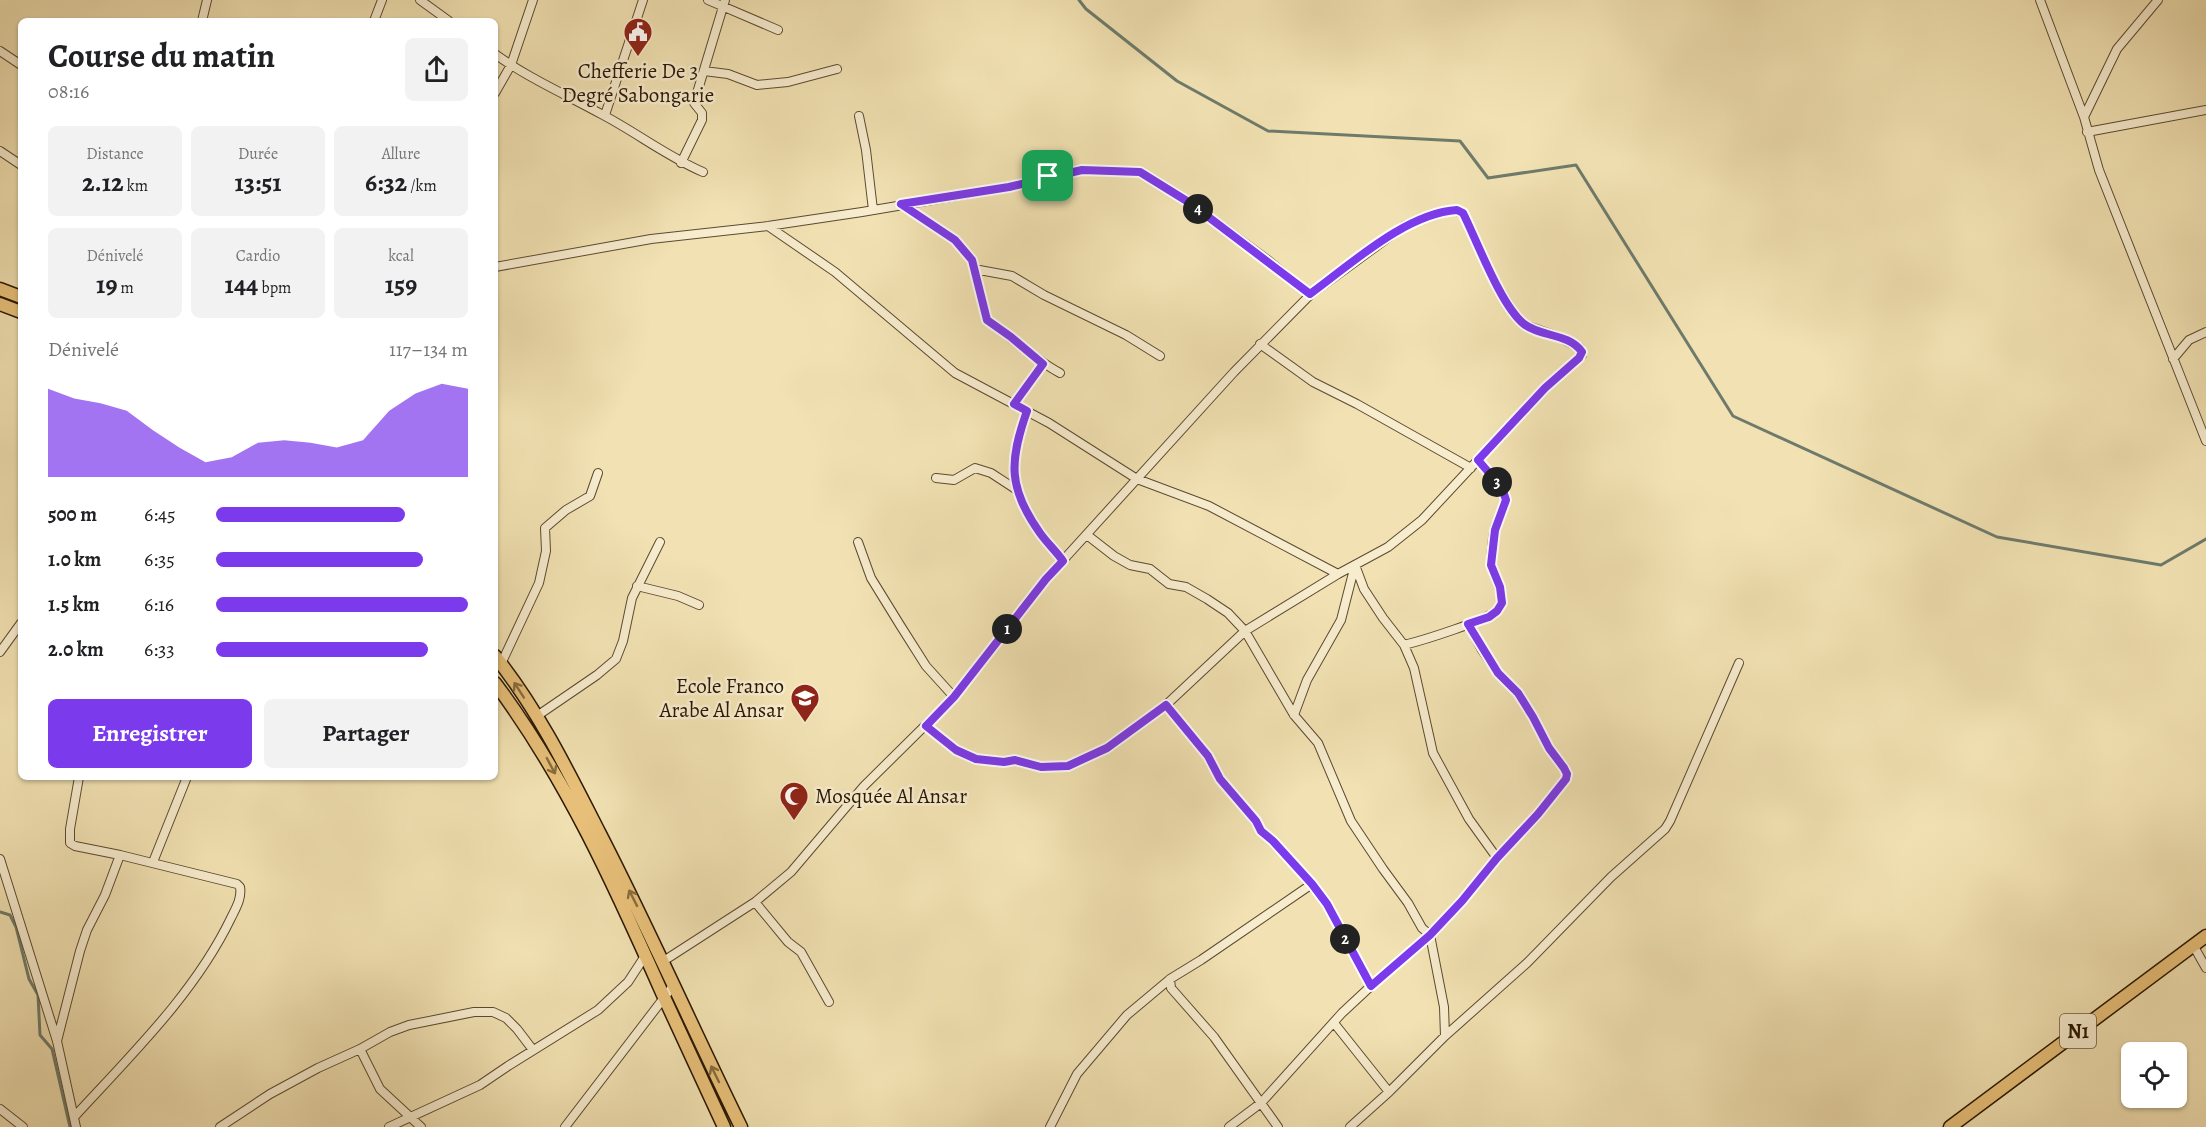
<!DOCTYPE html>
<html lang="fr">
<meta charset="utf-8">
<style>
:root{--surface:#fff;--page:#f2f2f2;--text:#202124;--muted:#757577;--accent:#7c3aed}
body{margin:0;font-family:Alegreya,serif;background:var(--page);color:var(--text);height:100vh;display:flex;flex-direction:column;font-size:22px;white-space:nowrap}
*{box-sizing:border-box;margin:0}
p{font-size:20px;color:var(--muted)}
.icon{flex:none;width:33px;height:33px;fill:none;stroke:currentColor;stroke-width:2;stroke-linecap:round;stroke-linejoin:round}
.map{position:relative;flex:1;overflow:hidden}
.sheet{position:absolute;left:18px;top:18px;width:480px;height:762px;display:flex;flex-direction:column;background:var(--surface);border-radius:9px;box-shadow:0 2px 4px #0004}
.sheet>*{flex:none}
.controls{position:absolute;left:2121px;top:1042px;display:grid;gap:12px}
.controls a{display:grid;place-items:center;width:66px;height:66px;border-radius:9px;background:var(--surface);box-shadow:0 2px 4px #0004;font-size:30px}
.pin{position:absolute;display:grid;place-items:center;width:51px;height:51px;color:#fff;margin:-26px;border-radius:12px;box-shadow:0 3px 9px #0006}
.km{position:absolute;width:30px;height:30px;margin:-15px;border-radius:50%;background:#222;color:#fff;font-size:16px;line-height:30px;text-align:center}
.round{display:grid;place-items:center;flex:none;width:63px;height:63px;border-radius:9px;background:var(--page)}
.headline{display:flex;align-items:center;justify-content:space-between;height:102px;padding:0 30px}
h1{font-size:33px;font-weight:600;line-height:45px}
.figures{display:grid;grid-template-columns:repeat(3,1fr);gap:9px;height:102px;padding:6px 30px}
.figures div{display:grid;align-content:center;border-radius:9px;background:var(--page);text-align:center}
.figures b{font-size:26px;font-weight:600}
.figures small{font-size:16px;font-weight:400}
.figures p{font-size:16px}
.chart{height:168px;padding:12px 30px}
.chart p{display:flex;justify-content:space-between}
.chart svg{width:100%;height:108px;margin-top:6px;fill:var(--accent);opacity:.7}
.button{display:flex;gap:12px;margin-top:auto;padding:12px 30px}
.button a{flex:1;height:69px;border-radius:9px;background:var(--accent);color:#fff;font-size:24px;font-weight:600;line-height:69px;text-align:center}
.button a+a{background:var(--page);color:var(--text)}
ul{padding:0 30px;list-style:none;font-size:20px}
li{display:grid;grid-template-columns:96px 72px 1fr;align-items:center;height:45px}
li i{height:15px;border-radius:8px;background:var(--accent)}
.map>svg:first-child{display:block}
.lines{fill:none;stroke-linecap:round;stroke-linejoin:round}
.stream{stroke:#6e7b6c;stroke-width:3}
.minor-casing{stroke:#5b4a2f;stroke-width:10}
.primary-casing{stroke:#291703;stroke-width:15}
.trunk-casing{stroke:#291703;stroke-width:15}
.minor{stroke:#f7ecce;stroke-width:8}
.primary{stroke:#e9c17a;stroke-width:12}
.trunk{stroke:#e9c17a;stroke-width:12}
.oneway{stroke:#896c3e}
.route-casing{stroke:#fff;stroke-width:12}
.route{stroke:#7c3aed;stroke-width:8}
.labels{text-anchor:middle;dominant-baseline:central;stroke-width:5;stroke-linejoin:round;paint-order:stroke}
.shield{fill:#f7ecce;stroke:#675740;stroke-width:1.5}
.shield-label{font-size:20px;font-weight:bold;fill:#291703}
.poi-label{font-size:21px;fill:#291703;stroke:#f7ecce}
</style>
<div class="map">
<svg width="2206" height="1127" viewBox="0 0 2206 1127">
<rect width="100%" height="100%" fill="#f2e2b3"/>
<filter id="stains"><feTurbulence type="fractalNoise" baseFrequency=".00333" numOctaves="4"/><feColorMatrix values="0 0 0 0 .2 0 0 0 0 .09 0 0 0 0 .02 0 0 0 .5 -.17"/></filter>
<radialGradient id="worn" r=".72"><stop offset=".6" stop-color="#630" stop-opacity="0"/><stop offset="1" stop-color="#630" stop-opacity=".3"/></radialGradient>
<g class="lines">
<!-- stream -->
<path class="stream" d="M1079 0 1086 9 1177 81 1268 131 1460 141 1488 178 1576 165 1733 416 1997 537 2161 565 2206 539
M0 912 10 915 16 927 29 979 38 995 40 1035 52 1049 70 1127"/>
<!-- minor casing -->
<g class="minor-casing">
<path id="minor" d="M420 0 449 21
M708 0 778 30
M2040 0 2084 117
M2158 0 2117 49 2084 117 2099 170 2206 441
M202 21 207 0
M374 21 382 0
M0 51 21 65
M495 54C528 78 567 95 603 115 637 133 668 157 703 172
M704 71 728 74 757 85 788 82 837 69
M495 93 511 65 533 0
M605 115 643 0
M859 116 866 150 873 210
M2087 132 2206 110
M0 151 21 165
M681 163 702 120V113L694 103 725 0
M901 204 955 240 972 259 987 320C1012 337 1033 359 1060 373
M495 267 651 239 768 226 862 212 1009 187 1082 170 1140 172 1190 203 1269 261 1310 295
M974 269 1012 276 1044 295 1126 335 1160 356
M1260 344 1313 382 1357 404 1471 468
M2173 359 2189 340 2206 332
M1014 404 1043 364
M1027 411C1009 462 1008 488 1040 533 1047 543 1056 551 1063 561
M936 478 954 480 975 468 991 473 1017 490
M1087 535 1114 556 1130 565 1150 569 1169 584 1186 587 1207 599 1228 613 1245 631 1294 715 1318 743 1351 821 1383 869 1408 903 1422 928 1430 935 1444 1007 1445 1036
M858 542 871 578 900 625 926 666 954 697
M1355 565 1364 589 1383 618 1404 645 1414 668 1433 753 1469 819 1497 858
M637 586 678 596 699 605
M1404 645C1420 641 1490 620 1498 609 1509 595 1491 576 1491 561 1492 550 1492 539 1495 528 1498 519 1506 507 1505 498 1503 483 1487 471 1478 460
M0 652 21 623
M501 664 539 583 546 551 545 528 566 510 590 496 598 473
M1166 705 1208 756 1220 779 1255 821 1261 831 1273 841 1312 884 1327 904 1371 986
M1294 715 1307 680 1341 620 1355 565
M537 716 597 675 616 659 623 641 632 598 660 542
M926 726 956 750 976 759 1004 762 1015 760 1041 767 1068 766 1107 748 1166 705 1245 631 1338 574
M79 777 70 829V843L75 846 120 855
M0 859 57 1041 76 1127
M153 862 187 777
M755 902 788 942 801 952 829 1002
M2193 945 2206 968
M662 962 755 902 791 872 864 786 954 697 1046 579 1234 372 1310 295 1404 226 1422 218 1453 210 1463 213 1495 282 1515 315 1525 325 1559 337 1580 348 1582 355 1545 388 1422 520 1388 547 1338 574 1209 506 1137 479 1049 423 955 373 835 272 768 226
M1170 979 1171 988 1214 1037 1278 1127
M1334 1023 1389 1092 1350 1127
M57 1041 80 951 87 930 105 895 120 855 237 884 240 887C242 898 236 908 231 918 195 993 131 1055 75 1116
M360 1049 380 1089 421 1127
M1389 1092 1445 1036 1527 963 1611 877 1665 829 1670 821 1739 663
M0 1109 23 1127
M220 1127 270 1094 318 1068 360 1049 390 1032 409 1025 474 1012H493L506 1018 517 1029 533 1050
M389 1127 480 1085 508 1066 598 1010 628 982 645 956
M565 1127 673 986
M1050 1127 1077 1074 1127 1015 1170 979 1201 960 1312 884
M1229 1127 1261 1103 1342 1013 1371 986 1430 935 1462 901 1497 858 1538 815 1566 779 1567 774 1564 767 1549 748 1533 717 1518 693 1498 673 1482 650 1468 624"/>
</g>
<!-- primary casing -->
<g class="primary-casing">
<path id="primary" d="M0 289 21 297
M0 304 21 312
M495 656C538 710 568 771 599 832 649 929 693 1029 741 1127
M495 683C566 778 615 887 663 995 683 1039 704 1083 724 1127"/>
</g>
<!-- trunk casing -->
<g class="trunk-casing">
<path id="trunk" d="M1950 1127 2206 936"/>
</g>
<!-- minor -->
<use href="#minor" class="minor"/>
<!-- primary -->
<use href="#primary" class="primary"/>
<!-- trunk -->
<use href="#trunk" class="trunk"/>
</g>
<!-- one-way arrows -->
<defs><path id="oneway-shaft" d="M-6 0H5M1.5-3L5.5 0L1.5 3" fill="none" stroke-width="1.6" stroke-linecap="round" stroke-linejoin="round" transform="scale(1.5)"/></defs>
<g class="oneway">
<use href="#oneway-shaft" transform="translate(519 690) rotate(-123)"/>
<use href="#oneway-shaft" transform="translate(551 766) rotate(62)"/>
<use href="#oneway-shaft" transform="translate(633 898) rotate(-117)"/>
<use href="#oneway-shaft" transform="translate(715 1074) rotate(-116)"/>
</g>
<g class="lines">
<!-- route casing -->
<g class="route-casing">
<path id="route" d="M1082 170 1140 172 1190 203 1310 294C1350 265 1406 213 1457 210L1463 213C1477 241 1501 306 1524 324 1540 337 1569 333 1582 352L1579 358 1545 388 1478 460 1502 488 1506 500 1495 530 1491 565 1500 587 1502 603 1497 611 1489 617 1468 624 1498 673 1518 693 1533 717 1549 748 1564 768 1567 774 1566 779 1538 814 1497 858 1462 901 1430 935 1371 986 1327 904 1312 884 1273 841 1261 831 1256 821 1220 779 1208 756 1166 705 1107 748 1068 766 1041 767 1015 760 1004 762 976 759 956 750 926 726 954 697 1046 579 1063 561C1056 551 1047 543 1040 533 1008 488 1009 462 1027 411L1014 404 1043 364 1011 337 987 320 972 260 955 240 901 204 1009 187Z"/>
</g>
<!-- route -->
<use href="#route" class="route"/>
</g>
<!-- icons -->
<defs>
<g id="civic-pin" transform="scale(1.5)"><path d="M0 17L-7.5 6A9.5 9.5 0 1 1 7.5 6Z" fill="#8f2418" stroke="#f7ecce"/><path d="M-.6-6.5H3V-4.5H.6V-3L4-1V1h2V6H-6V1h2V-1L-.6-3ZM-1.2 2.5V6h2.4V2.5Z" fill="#fff"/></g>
<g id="school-pin" transform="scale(1.5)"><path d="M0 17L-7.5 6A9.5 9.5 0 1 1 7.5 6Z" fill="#8f2418" stroke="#f7ecce"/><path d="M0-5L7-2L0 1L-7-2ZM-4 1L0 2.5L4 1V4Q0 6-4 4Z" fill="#fff"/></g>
<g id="mosque-pin" transform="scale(1.5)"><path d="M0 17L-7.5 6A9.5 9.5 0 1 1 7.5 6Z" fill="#8f2418" stroke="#f7ecce"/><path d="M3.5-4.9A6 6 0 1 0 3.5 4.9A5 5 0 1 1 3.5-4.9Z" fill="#fff"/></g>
</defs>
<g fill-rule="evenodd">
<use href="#civic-pin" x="638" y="32"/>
<use href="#school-pin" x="805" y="698"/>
<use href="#mosque-pin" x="794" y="796"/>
</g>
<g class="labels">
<!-- shield labels -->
<rect class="shield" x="2060" y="1014" width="36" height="34" rx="4.5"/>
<g class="shield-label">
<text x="2078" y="1031">N1</text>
</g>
<!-- poi labels -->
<g class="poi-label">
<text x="638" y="71">Chefferie De 3<tspan x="638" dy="24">Degré Sabongarie</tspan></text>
<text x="784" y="686" text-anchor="end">Ecole Franco<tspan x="784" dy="24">Arabe Al Ansar</tspan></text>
<text x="815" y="796" text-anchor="start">Mosquée Al Ansar</text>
</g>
</g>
<rect width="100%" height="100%" filter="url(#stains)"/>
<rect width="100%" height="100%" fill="url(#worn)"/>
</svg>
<div class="controls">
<a><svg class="icon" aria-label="locate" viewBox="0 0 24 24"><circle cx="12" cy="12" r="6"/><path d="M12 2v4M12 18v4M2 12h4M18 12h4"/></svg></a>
</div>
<div class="pin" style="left:1048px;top:176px;background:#1e9e55"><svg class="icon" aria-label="arrive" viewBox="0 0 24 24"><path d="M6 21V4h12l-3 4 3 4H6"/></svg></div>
<b class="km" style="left:1007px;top:629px">1</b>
<b class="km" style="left:1345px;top:939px">2</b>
<b class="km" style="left:1497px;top:482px">3</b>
<b class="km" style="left:1198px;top:209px">4</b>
<section class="sheet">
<div class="headline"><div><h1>Course du matin</h1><p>08:16</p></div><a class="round"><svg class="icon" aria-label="share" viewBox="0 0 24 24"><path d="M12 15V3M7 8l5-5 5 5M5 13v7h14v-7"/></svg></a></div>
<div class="figures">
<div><p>Distance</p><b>2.12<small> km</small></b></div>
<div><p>Durée</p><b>13:51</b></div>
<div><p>Allure</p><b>6:32<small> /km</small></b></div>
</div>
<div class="figures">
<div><p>Dénivelé</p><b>19<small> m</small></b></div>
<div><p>Cardio</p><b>144<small> bpm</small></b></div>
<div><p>kcal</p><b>159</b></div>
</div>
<div class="chart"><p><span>Dénivelé</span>117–134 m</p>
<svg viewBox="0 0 160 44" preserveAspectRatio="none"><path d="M0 44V8L10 12L20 14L30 17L40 25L50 32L60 38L70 36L80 30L90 29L100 30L110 32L120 29L130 17L140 10L150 6L160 8V44z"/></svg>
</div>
<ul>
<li><b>500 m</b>6:45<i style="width:75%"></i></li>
<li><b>1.0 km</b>6:35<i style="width:82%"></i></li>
<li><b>1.5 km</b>6:16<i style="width:100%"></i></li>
<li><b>2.0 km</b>6:33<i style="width:84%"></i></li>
</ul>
<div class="button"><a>Enregistrer</a><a>Partager</a></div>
</section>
</div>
